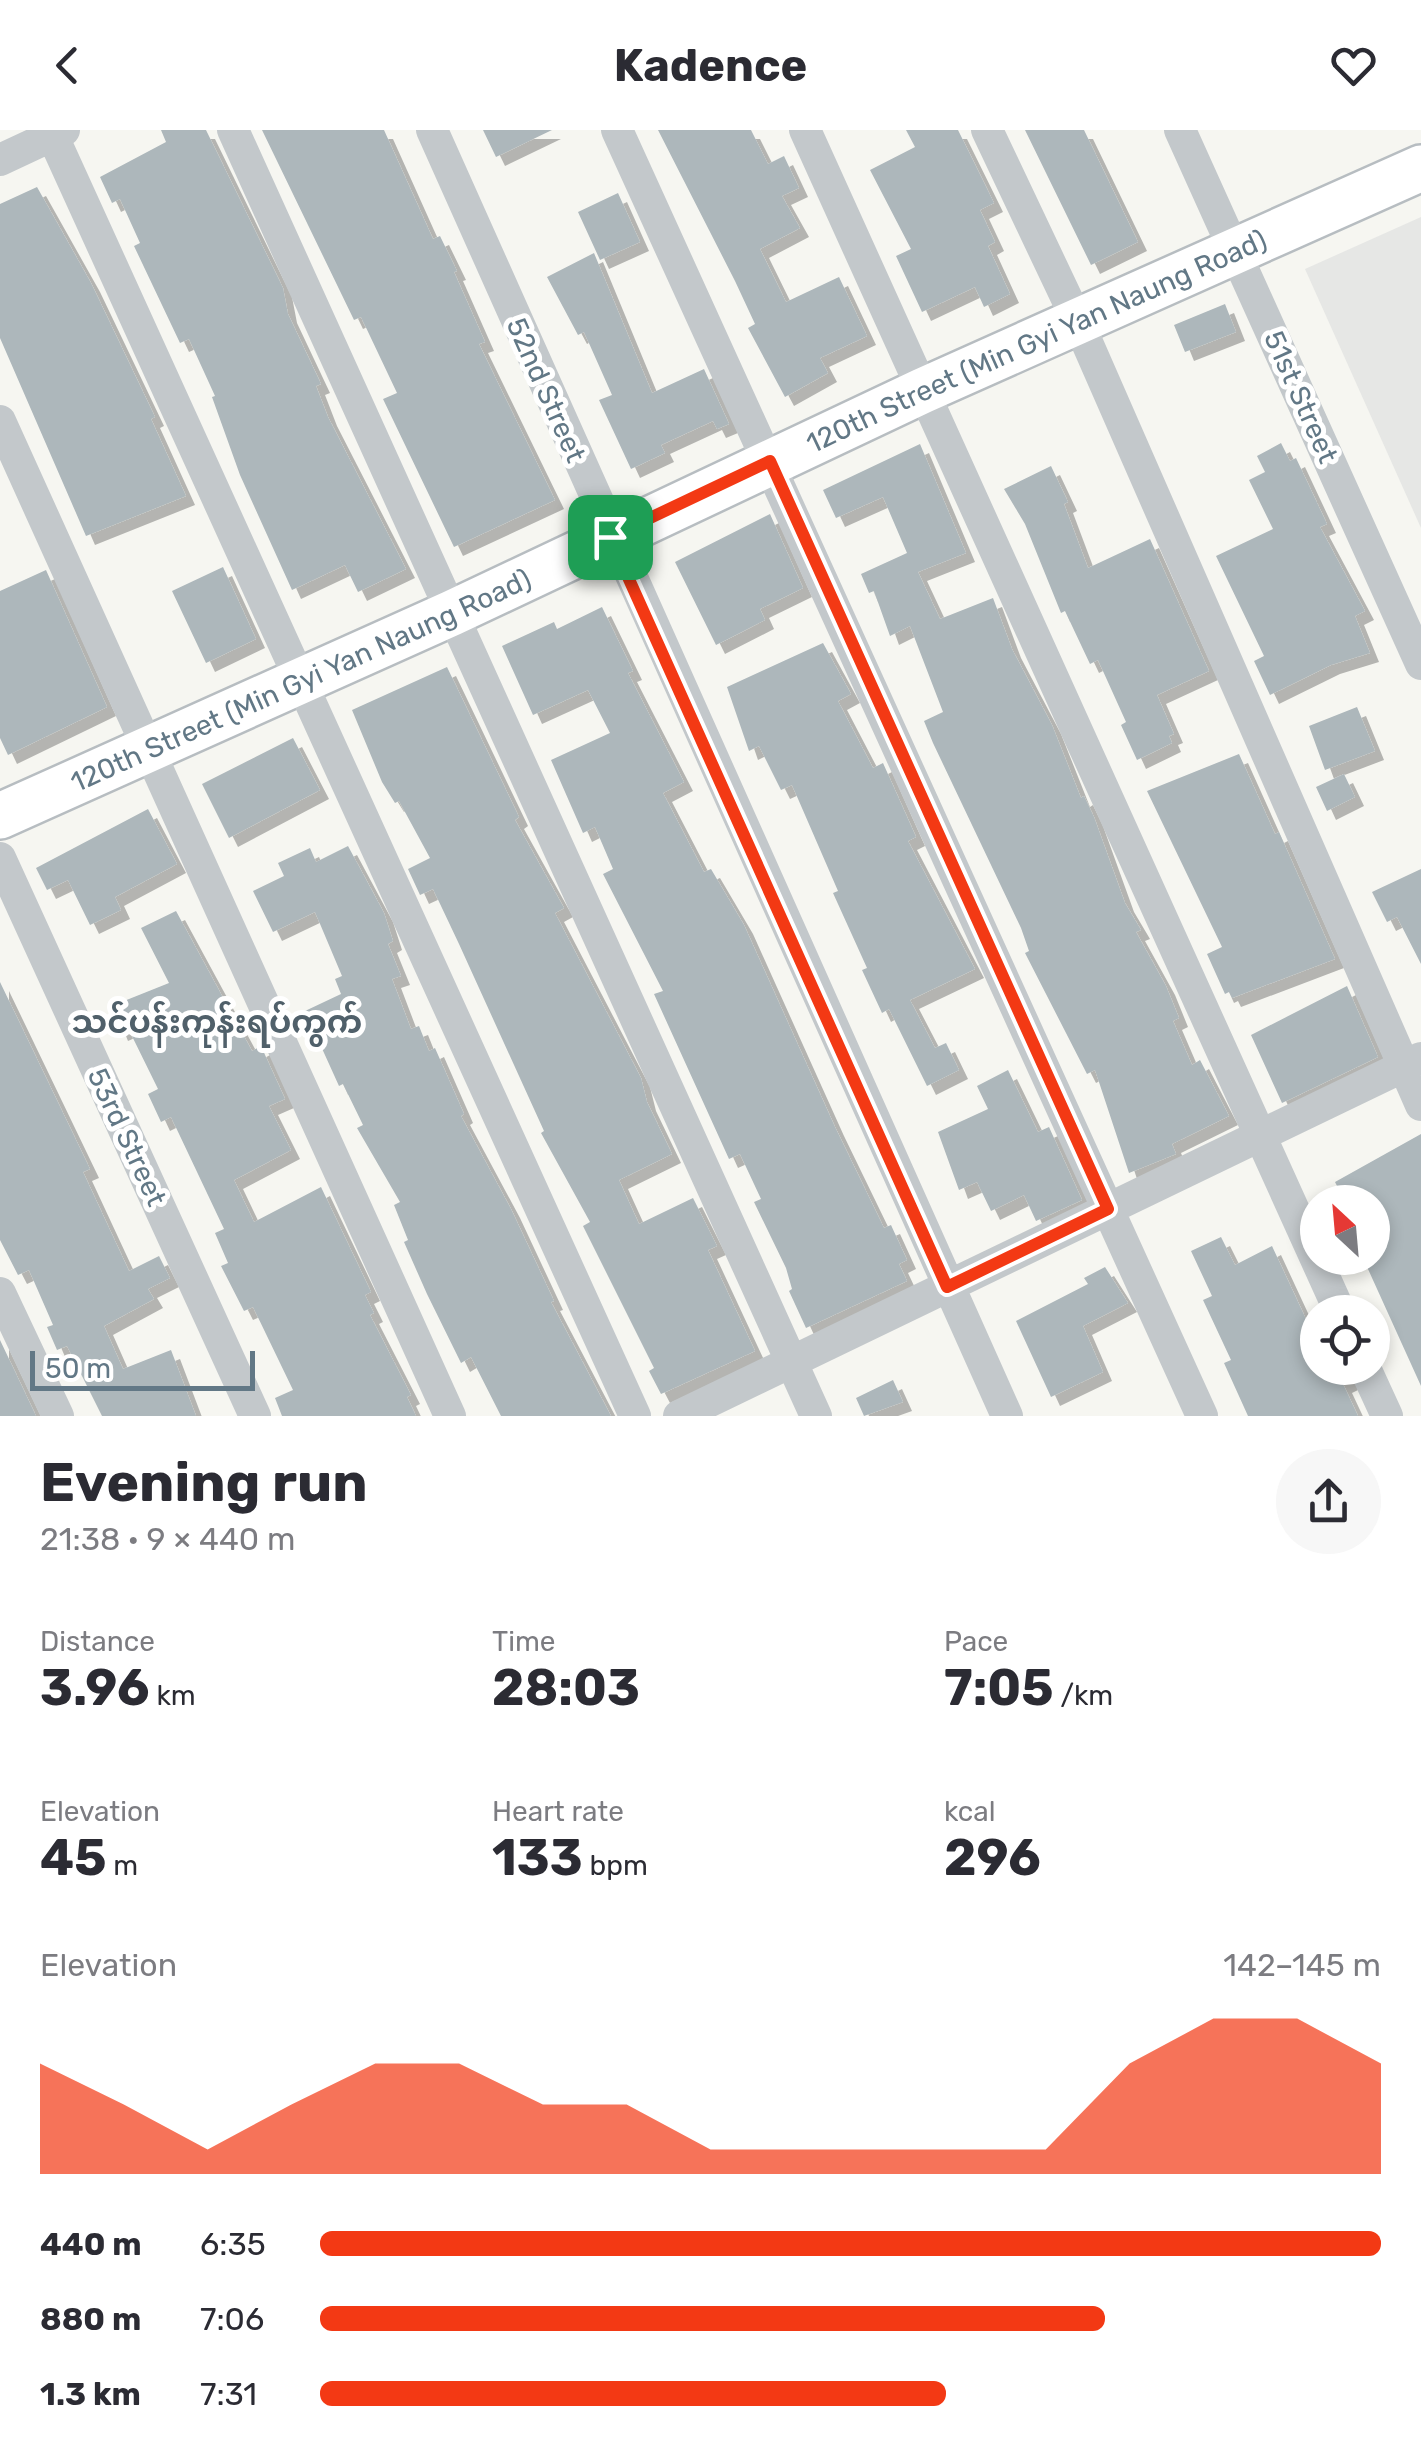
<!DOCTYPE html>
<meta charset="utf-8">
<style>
:root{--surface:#fff;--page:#f7f7f7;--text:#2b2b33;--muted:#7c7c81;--accent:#f33914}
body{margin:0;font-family:Rubik,"Noto Sans Myanmar",sans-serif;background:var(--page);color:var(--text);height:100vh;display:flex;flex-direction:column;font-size:38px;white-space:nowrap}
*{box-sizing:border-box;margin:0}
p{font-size:32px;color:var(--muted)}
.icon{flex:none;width:55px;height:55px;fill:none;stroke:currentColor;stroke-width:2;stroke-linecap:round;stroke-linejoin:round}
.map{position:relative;height:1286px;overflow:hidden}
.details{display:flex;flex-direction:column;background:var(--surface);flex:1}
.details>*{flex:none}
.needle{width:65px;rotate:334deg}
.controls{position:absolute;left:1300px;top:1055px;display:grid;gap:20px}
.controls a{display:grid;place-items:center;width:90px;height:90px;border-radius:50%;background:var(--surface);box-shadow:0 5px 15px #0003;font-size:50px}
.scale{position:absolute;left:30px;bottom:25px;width:225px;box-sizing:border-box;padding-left:10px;border:5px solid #627886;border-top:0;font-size:28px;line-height:35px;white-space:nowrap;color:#627886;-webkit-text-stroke:8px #fff;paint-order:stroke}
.pin{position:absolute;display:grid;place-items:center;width:85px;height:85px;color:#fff;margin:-42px;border-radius:20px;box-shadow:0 5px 15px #0006}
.round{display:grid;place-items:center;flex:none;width:105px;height:105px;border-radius:52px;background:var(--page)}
.overview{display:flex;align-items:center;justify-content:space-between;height:170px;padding:0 40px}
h1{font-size:55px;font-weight:700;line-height:75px}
.figures{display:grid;grid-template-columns:repeat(3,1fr);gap:15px;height:170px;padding:10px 40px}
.figures div{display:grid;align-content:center}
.figures b{font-size:50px;font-weight:700}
.figures small{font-size:28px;font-weight:400}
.figures p{font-size:28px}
.chart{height:280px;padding:20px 40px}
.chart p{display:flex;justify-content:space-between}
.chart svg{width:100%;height:180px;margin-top:10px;fill:var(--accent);opacity:.7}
ul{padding:0 40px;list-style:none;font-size:32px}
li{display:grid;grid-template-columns:160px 120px 1fr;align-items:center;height:75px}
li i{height:25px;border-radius:12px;background:var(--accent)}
header{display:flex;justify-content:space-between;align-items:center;height:130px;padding:0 40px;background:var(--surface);font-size:45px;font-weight:700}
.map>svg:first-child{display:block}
.built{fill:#e6e7e5}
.building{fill:#adb7bb;filter:url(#shadow)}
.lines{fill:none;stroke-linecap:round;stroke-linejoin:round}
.secondary-casing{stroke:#b7bdc1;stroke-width:50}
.street{stroke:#c3c8cb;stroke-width:32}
.secondary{stroke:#fff;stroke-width:45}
.route-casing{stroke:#fff;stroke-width:20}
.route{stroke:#f33914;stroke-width:12}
.labels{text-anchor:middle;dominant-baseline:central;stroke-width:10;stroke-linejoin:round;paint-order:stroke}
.street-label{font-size:28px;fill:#627886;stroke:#fff}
.quarter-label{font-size:32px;font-weight:bold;fill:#50606a;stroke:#fff}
</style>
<header><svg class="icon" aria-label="back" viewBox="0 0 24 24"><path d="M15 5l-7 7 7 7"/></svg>Kadence<svg class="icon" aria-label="heart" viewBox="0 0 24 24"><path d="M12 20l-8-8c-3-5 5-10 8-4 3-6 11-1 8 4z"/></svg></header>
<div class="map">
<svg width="1421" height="1286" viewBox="0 0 1421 1286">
<defs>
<filter id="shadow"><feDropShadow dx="9" dy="9" stdDeviation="0" flood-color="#0004"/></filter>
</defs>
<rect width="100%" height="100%" fill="#f6f6f1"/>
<!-- built -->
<path class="built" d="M1421 87V398L1305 139Z"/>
<!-- building -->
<path class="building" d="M161 0H206L283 158 288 184 321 254 316 256 328 287 406 439 358 462 345 435 292 460 240 345 212 267 215 266 189 209 180 213 134 116 140 113 120 69 112 73 100 47 166 12Z
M262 0H384L433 109 440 106 457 141 454 142 485 212 479 214 555 370 454 417 383 269 397 263 361 187 354 190Z
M483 0H552L496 27Z
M658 0H751L768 34 784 26 799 58 782 66 800 98 760 119 786 172 839 147 867 206 820 228 828 243 785 267 748 198 755 194 735 151Z
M906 0H958L994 73 980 80 995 112 988 116 1010 164 984 177 975 157 922 182 896 126 911 119 870 40 915 17Z
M1025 0H1084L1138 112 1091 135Z
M37 57 91 153 155 287 151 289 186 366 86 406 0 208V74Z
M618 63 640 112 600 130 578 82Z
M594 123 652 263 704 239 729 294 717 299 713 291 661 315 665 323 631 339 599 270 612 265 584 202 578 205 547 147Z
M1225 174 1236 202 1185 222 1174 195Z
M1281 313 1290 331 1296 328 1327 394 1320 397 1365 481 1355 486 1370 523 1331 535 1270 565 1254 531 1264 526 1216 426 1273 399 1249 350 1265 342 1257 326Z
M920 314 966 423 918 442 940 489 993 468 1012 519 1052 595 1081 668 1084 666 1094 687 1125 773 1141 800 1136 802 1166 856 1179 888 1173 891 1192 935 1200 930 1229 986 1172 1014 1176 1024 1129 1043 1095 940 1087 944 1025 823 1029 821 1021 798 933 613 924 591 943 582 910 496 890 506 874 461 869 463 861 444 907 423 883 367 836 388 823 360Z
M1051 336 1068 372 1064 374 1088 438 1150 409 1209 541 1157 565 1174 604 1169 606 1172 613 1137 630 1121 595 1126 592 1098 530 1090 534 1065 481 1061 483 1025 394 1004 359Z
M770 384 803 458 760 479 765 490 716 515 675 432Z
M223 437 256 509 206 533 172 461Z
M46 440 107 577 8 625 0 608V461Z
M602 477 633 541 628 543 684 652 663 663 704 742 711 739 744 795 835 997 884 1098 891 1095 907 1130 899 1134 907 1151 806 1198 789 1161 792 1159 786 1138 754 1072 761 1069 740 1024 729 1029 654 864 663 861 603 744 613 739 595 697 583 703 551 630 610 603 588 560 533 585 502 516 554 492 557 499Z
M823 513 851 564 838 571 873 638 883 633 916 707 908 711 975 839 910 870 935 918 946 913 959 940 927 956 889 879 882 883 862 840 867 838 833 763 838 761 792 655 781 660 759 616 749 621 727 557Z
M447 537 519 687 515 690 564 778 555 783 641 948 647 972 672 1024 619 1050 639 1094 693 1068 717 1116 708 1120 755 1221 661 1264 649 1241 654 1238 583 1096 590 1092 541 1003 544 1001 459 814 433 759 420 765 408 739 430 728 399 671 395 673 382 652 352 580Z
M1357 577 1375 621 1325 640 1309 596Z
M293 608 320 660 229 708 202 654Z
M1239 624 1275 704 1279 702 1335 829 1232 868 1229 862 1225 864 1207 824 1222 817 1147 661Z
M1344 644 1355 667 1327 681 1316 657Z
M148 679 177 734 115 767 121 780 90 795 68 750 47 760 36 738Z
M348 716 384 783 393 811 388 814 401 846 392 849 411 899 419 896 429 921 435 918 464 984 461 986 511 1079 554 1171 551 1172 611 1286H501L471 1227 461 1233 427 1164 404 1112 408 1110 394 1075 400 1072 357 998 363 995 343 954 339 956 305 881 341 864 335 849 342 846 315 782 273 802 253 761 284 746 278 733 310 718 316 732Z
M1421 739V834L1397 787 1387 792 1372 762Z
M176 781 252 921 261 916 285 969 269 976 291 1020 234 1050 254 1092 321 1057 371 1162 365 1165 374 1183 370 1185 411 1265 407 1267 416 1286H282L275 1268 293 1260 253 1177 244 1181 221 1136 228 1133 215 1103 224 1099 171 987 161 992 148 964 158 959 128 898 119 902 109 877 169 853 141 798Z
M0 852 90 1039 83 1042 129 1141 159 1126 170 1148 148 1159 154 1169 104 1196 123 1239 171 1220 196 1286H102L67 1216 57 1220 47 1197 53 1195 29 1140 18 1145 0 1110Z
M1347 856 1378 927 1282 973 1251 905Z
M1008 940 1038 1002 1049 997 1082 1070 1036 1091 1024 1065 991 1081 977 1052 959 1060 938 1002 988 979 977 956Z
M1421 1004V1256L1363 1128H1372V1072H1345L1335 1052Z
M1221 1107 1235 1135 1272 1116 1318 1215V1238H1345L1349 1251 1343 1254 1358 1286H1248L1224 1233 1231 1230 1203 1170 1212 1166 1191 1121Z
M1105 1137 1128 1173 1083 1196 1103 1242 1051 1267 1016 1191 1088 1154 1084 1148Z
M0 1210 36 1286H0Z
M893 1250 903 1272 864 1286 856 1268Z"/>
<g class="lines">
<!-- secondary casing -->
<g class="secondary-casing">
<g id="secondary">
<path id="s1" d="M0 686 452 483 922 261 1421 38"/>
</g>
</g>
<!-- street -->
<path class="street" d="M50 0 635 1286
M233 0 816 1286
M432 0 1007 1286
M617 0 1202 1286
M805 0 1340 1182
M987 0 1078 192 1421 975
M1180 0 1421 534
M0 30 64 0
M0 291 450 1286
M0 728 255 1286
M0 1163 58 1286
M1365 1238 1387 1286
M679 1286 1421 928"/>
<!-- secondary -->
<use href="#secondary" class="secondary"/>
</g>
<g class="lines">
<!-- route casing -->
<g class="route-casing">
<path id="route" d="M770 331 1108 1079 947 1157 610 407Z"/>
</g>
<!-- route -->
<use href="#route" class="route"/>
</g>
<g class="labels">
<!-- street labels -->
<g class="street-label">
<text stroke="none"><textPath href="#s1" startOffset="1140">120th Street (Min Gyi Yan Naung Road)</textPath></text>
<text transform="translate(546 260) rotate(66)">52nd Street</text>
<text transform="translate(1301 267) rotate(66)">51st Street</text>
<text stroke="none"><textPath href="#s1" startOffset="330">120th Street (Min Gyi Yan Naung Road)</textPath></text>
<text transform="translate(127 1007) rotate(65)">53rd Street</text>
</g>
<!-- quarter labels -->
<g class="quarter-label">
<text x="217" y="892">သင်ပန်းကုန်းရပ်ကွက်</text>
</g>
</g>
</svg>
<div class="controls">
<a><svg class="needle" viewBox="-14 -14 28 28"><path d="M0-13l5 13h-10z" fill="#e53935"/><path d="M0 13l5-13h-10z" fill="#7c7c81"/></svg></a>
<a><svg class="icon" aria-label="locate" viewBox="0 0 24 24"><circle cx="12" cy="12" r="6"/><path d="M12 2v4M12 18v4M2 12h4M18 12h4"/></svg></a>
</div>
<div class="scale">50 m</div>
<div class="pin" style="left:610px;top:407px;background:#1e9e55"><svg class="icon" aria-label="arrive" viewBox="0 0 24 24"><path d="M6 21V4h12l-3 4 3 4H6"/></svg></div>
</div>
<section class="details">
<div class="overview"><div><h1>Evening run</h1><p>21:38 · 9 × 440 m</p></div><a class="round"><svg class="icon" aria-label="share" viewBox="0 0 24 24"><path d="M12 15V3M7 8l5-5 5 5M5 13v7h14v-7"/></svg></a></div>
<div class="figures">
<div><p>Distance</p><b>3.96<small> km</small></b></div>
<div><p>Time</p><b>28:03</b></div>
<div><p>Pace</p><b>7:05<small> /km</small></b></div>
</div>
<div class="figures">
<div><p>Elevation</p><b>45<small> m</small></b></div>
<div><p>Heart rate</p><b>133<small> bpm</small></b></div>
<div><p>kcal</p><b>296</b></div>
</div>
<div class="chart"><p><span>Elevation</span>142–145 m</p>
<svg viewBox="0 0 160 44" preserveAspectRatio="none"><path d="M0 44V17L10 27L20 38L30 27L40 17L50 17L60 27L70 27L80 38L90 38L100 38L110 38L120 38L130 17L140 6L150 6L160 17V44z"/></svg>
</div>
<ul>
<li><b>440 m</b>6:35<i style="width:100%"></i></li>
<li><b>880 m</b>7:06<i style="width:74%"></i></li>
<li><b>1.3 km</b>7:31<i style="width:59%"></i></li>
</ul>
</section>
